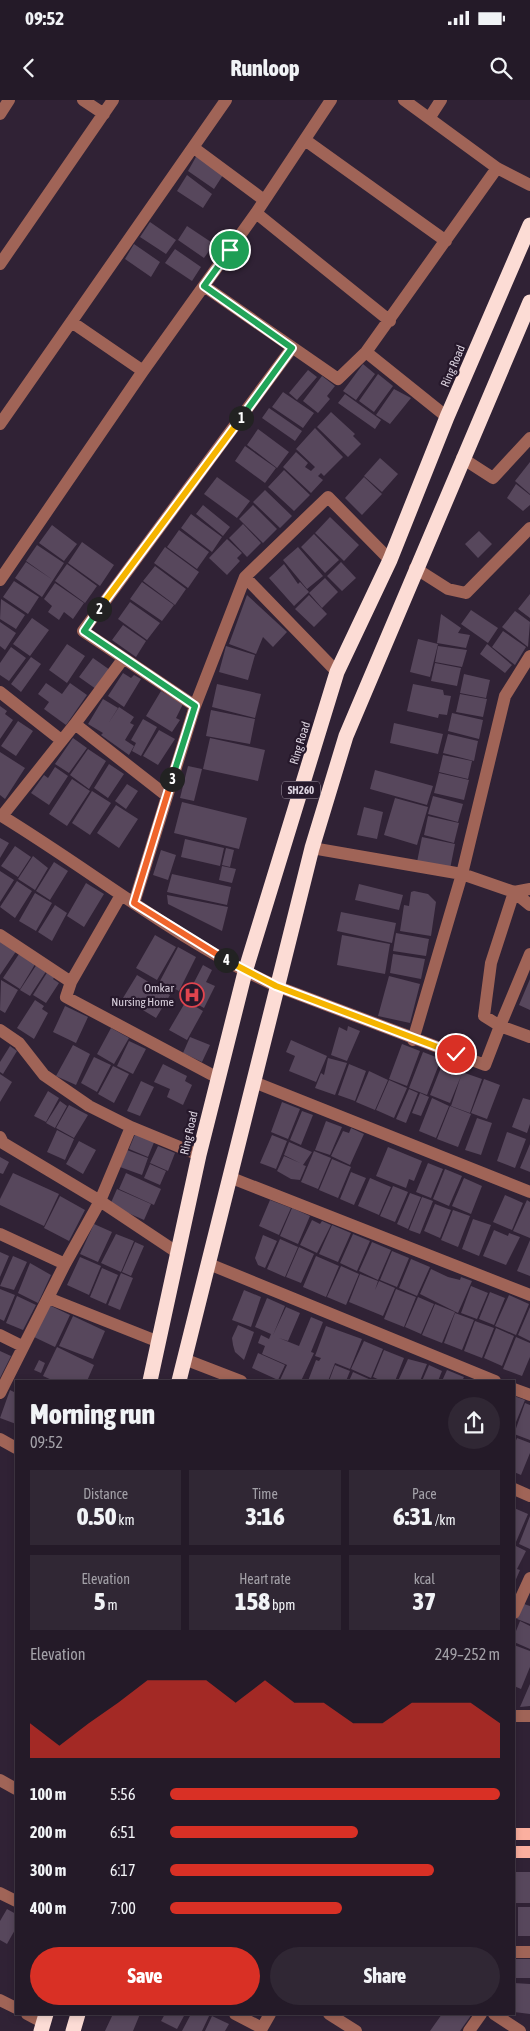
<!DOCTYPE html>
<meta charset="utf-8">
<style>
:root{--surface:#241a28;--page:#302734;--text:#f1f3f6;--muted:#a3a1a8;--line:#413845;--accent:#d93025}
body{margin:0;font-family:"Asap Condensed",sans-serif;background:var(--page);color:var(--text);height:100vh;display:flex;flex-direction:column;font-size:19px;white-space:nowrap}
*{box-sizing:border-box;margin:0}
p{font-size:16px;color:var(--muted)}
.icon{flex:none;width:28px;height:28px;fill:none;stroke:currentColor;stroke-width:2;stroke-linecap:round;stroke-linejoin:round}
.map{position:relative;flex:1;overflow:hidden}
.details{position:absolute;left:15px;top:1280px;width:500px;height:635px;display:flex;flex-direction:column;background:var(--surface);border-radius:0px;box-shadow:0 2px 8px #0003,0 0 0 1px var(--line)}
.details>*{flex:none}
.pin{position:absolute;display:grid;place-items:center;width:42px;height:42px;color:#fff;margin:-21px;border:2px solid #fff;border-radius:50%;box-shadow:0 1px 5px #0007}
.km{position:absolute;width:25px;height:25px;margin:-12px;border-radius:50%;background:#222;color:#fff;font-size:14px;line-height:25px;text-align:center}
.round{display:grid;place-items:center;flex:none;width:52px;height:52px;border-radius:26px;background:var(--page)}
.head{display:flex;align-items:center;justify-content:space-between;height:85px;padding:0 15px}
h1{font-size:28px;font-weight:800;line-height:38px}
.metrics{display:grid;grid-template-columns:repeat(3,1fr);gap:8px;height:85px;padding:5px 15px}
.metrics div{display:grid;align-content:center;border-radius:0px;background:var(--page);text-align:center}
.metrics b{font-size:25px;font-weight:800}
.metrics small{font-size:14px;font-weight:400}
.metrics p{font-size:14px}
.chart{height:140px;padding:10px 15px}
.chart p{display:flex;justify-content:space-between}
.chart svg{width:100%;height:90px;margin-top:5px;fill:var(--accent);opacity:.7}
.action{display:flex;gap:10px;margin-top:auto;padding:10px 15px}
.action a{flex:1;height:58px;border-radius:30px;background:var(--accent);color:#fff;font-size:20px;font-weight:800;line-height:58px;text-align:center}
.action a+a{background:var(--page);color:var(--text)}
ul{padding:0 15px;list-style:none;font-size:16px}
li{display:grid;grid-template-columns:80px 60px 1fr;align-items:center;height:38px}
li i{height:12px;border-radius:6px;background:var(--accent)}
.status{display:flex;justify-content:space-between;align-items:center;height:35px;padding:0 25px;background:var(--surface);direction:ltr}
.status svg{height:14px;fill:currentColor}
header{display:flex;justify-content:space-between;align-items:center;height:65px;padding:0 15px;background:var(--surface);font-size:22px;font-weight:800}
.map>svg:first-child{display:block}
.building{fill:#57475c}
.lines{fill:none;stroke-linecap:round;stroke-linejoin:round}
.minor{stroke:#a06457;stroke-width:12}
.major{stroke:#fbaf9f;stroke-width:12}
.highway{stroke:#fcdcd5;stroke-width:15}
.split-1-casing{stroke:#fff;stroke-width:10}
.split-2-casing{stroke:#fff;stroke-width:10}
.split-3-casing{stroke:#fff;stroke-width:10}
.split-4-casing{stroke:#fff;stroke-width:10}
.split-5-casing{stroke:#fff;stroke-width:10}
.split-1{stroke:#22a559;stroke-width:6}
.split-2{stroke:#f5b400;stroke-width:6}
.split-3{stroke:#22a559;stroke-width:6}
.split-4{stroke:#f0652b;stroke-width:6}
.split-5{stroke:#f5b400;stroke-width:6}
.labels{text-anchor:middle;dominant-baseline:central;stroke-width:4.5;stroke-linejoin:round;paint-order:stroke}
.shield{fill:#26182b;stroke:#a49aa8;stroke-width:1}
.shield-label{font-size:11px;font-weight:bold;fill:#dad1de}
.street-label{font-size:12px;fill:#dad1de;stroke:#26182b}
.poi-label{font-size:12px;fill:#dad1de;stroke:#26182b;text-anchor:end}
</style>
<div class="status"><b>09:52</b><svg viewBox="0 0 49 12"><path d="M0 12V9h3v3zM5 12V6h3v6zM10 12V3h3v9zM15 12V0h3v12zM26 1h20v11H26zM47 4h2v5h-2z"/></svg></div>
<header><svg class="icon" aria-label="back" viewBox="0 0 24 24"><path d="M15 5l-7 7 7 7"/></svg>Runloop<svg class="icon" aria-label="search" viewBox="0 0 24 24"><circle cx="10" cy="10" r="6"/><path d="M15 15l6 6"/></svg></header>
<div class="map">
<svg width="530" height="1931" viewBox="0 0 530 1931">
<rect width="100%" height="100%" fill="#302235"/>
<!-- building -->
<path class="building" d="M197 55 223 75 214 89 188 71Z
M187 75 212 94 203 108 177 91Z
M150 122 176 140 166 154 140 137Z
M187 126 214 144 204 158 178 140Z
M134 144 160 162 151 177 125 159Z
M175 149 201 167 192 181 165 163Z
M363 264 375 274 356 300 343 291Z
M308 270 317 277 297 300 289 293Z
M378 274 393 286 374 312 359 301Z
M322 276 335 286 327 296 330 299 318 313 303 301Z
M394 289 411 298 390 324 376 315Z
M283 292 314 313 303 328 272 307Z
M345 294 381 320 375 329 338 303Z
M269 308 302 331 295 341 262 318Z
M331 312 355 334 353 336 361 344 348 357 317 327Z
M315 328 343 357 324 376 321 373 318 376 323 380 311 393 283 367 296 352 308 363 305 367 311 371 315 367 296 349Z
M258 329 289 352 277 368 247 345Z
M245 346 276 368 265 383 235 361Z
M380 358 398 374 382 392 364 376Z
M530 362V394L515 381Z
M284 370 310 395 294 411 268 387Z
M217 377 250 401 237 418 204 394Z
M364 377 382 394 362 415 345 398Z
M516 384 530 395V405L523 411 507 398Z
M265 390 292 416 280 428 253 402Z
M203 405 230 427 223 436 196 414Z
M253 405 277 429 263 443 239 419Z
M191 414 222 437 212 452 181 428Z
M330 417 359 445 344 461 315 433Z
M243 424 261 443 247 457 229 438Z
M52 425 77 444 64 461 39 443Z
M179 430 209 452 197 469 167 447Z
M479 431 492 444 478 458 465 444Z
M314 434 339 460 325 473 301 447Z
M227 439 242 453 237 458 240 461 227 475 209 458Z
M82 442 114 465 100 486 68 463Z
M37 445 64 463 53 480 26 461Z
M165 447 199 472 188 488 154 463Z
M298 447 323 476 307 489 283 460Z
M26 462 53 480 42 497 15 478Z
M341 462 356 478 342 491 327 476Z
M67 464 97 486 85 503 55 481Z
M284 464 298 484 300 482 309 492 294 506 269 478Z
M155 466 186 489 175 505 143 481Z
M325 478 338 492 322 508 309 493Z
M14 481 39 497 28 514 3 497Z
M142 482 174 505 162 521 130 499Z
M55 483 84 503 73 519 64 512 59 520 48 512 52 506 44 499Z
M530 494V518L518 509Z
M247 495 287 532 273 547 263 537 256 554 229 544Z
M309 495 327 514 314 527 295 509Z
M1 499 25 515 16 529 0 519Z
M130 502 160 523 147 540 118 519Z
M471 510 498 528 488 543 461 524Z
M515 511 530 522 528 547 502 527Z
M441 514 461 528 458 533 470 535 466 548 437 543Z
M32 518 49 530 30 556 13 544Z
M0 522 16 533 5 550 0 546Z
M123 525 146 541 136 557 112 540Z
M503 531 526 547 515 565 492 547Z
M418 539 438 544 430 577 410 572Z
M67 544 85 556 67 583 49 570Z
M487 544 512 565 505 573 480 554Z
M226 546 255 555 248 580 219 572Z
M438 546 467 550 462 567 435 562Z
M11 547 26 558 9 581 0 575V563Z
M31 557 41 564 21 592 11 584Z
M93 558 110 570 96 589 79 577Z
M435 563 461 568 457 586 431 581Z
M123 573 131 578 134 575 141 579 124 607 108 596Z
M464 574 490 580 486 598 460 593Z
M46 583 62 594 70 583 87 595 66 625 44 609 49 602 38 594Z
M217 584 261 594 255 618 212 607Z
M413 584 443 590 444 595 451 596 447 615 439 614 438 618 407 611Z
M161 591 183 604 176 618 180 620 172 632 146 616Z
M460 594 487 599 483 617 456 612Z
M103 599 118 608 108 624 119 607 134 617 130 623 134 625 125 640 134 646 129 655 101 635 103 633 88 624Z
M0 606 7 611 5 614 13 620 0 639Z
M211 610 255 619 250 644 206 636Z
M452 613 483 620 479 639 448 631Z
M143 619 157 627 141 656 132 651 136 643 131 640Z
M18 621 33 631 16 656 1 646Z
M394 623 443 634 438 654 390 643Z
M159 630 175 639 158 665 143 656Z
M448 634 478 641 474 661 443 653Z
M73 638 87 648 69 673 55 664Z
M210 638 265 650 258 681 203 669Z
M88 649 106 661 89 689 70 675Z
M0 652 25 668 5 699 0 695Z
M443 655 472 661 468 679 439 672Z
M109 664 124 674 108 698 94 688Z
M188 666 202 669 194 701 180 698Z
M55 667 68 676 49 705 31 693 44 675 48 678Z
M375 670 433 686 427 705 370 689Z
M439 673 469 680 464 700 434 693Z
M72 679 90 691 67 726 49 714Z
M127 684 138 691 126 709 115 701Z
M92 691 111 703 90 735 72 723Z
M433 696 463 704 458 722 428 714Z
M395 698 428 707 417 745 384 735Z
M182 702 247 718 239 749 174 733Z
M116 705 138 719 119 748 97 733Z
M364 707 383 712 377 739 357 735Z
M428 716 459 723 454 743 424 735Z
M422 737 455 744 450 769 417 762Z
M0 738 9 743 0 758Z
M185 739 224 748 220 766 181 757Z
M15 746 31 757 18 777 1 766Z
M226 748 234 750 230 767 222 765Z
M161 750 176 755 168 780 153 775Z
M33 756 48 768 35 790 18 779Z
M54 762 68 771 50 800 36 791Z
M222 766 236 769 232 783 219 780Z
M0 771 14 780 0 802Z
M172 774 231 787 227 805 167 792Z
M17 781 32 791 15 818 0 807Z
M86 783 104 794 84 827 67 816Z
M359 784 403 795 399 810 355 800Z
M414 791 428 794 436 802 431 836 400 831 404 805 409 806 411 792Z
M35 793 52 803 36 831 19 821Z
M167 795 228 807 222 831 168 804Z
M55 805 67 813 52 841 38 832Z
M341 812 396 823 392 843 337 831Z
M396 833 429 839 426 856 393 851Z
M155 835 176 847 157 880 136 868Z
M342 835 390 844 385 874 337 865Z
M0 838 17 850 0 875Z
M178 847 196 857 179 891 160 881Z
M21 851 37 861 20 889 3 878Z
M393 854 425 859 421 879 390 873Z
M37 864 47 870 30 896 20 890Z
M203 865 212 870 206 882 215 886 204 908 186 898Z
M48 871 56 875 53 879 59 883 46 903 33 895Z
M137 875 170 895 156 918 123 898Z
M389 876 420 884 410 923 378 916Z
M530 879V910L519 905Z
M1 880 18 890 5 913 0 910Z
M35 900 44 906 42 909 48 913 34 939 17 928Z
M186 901 203 911 187 940 169 930Z
M65 906 88 917 76 943 53 932Z
M348 926 360 931 347 961 331 955 339 927 347 931Z
M111 928 129 938 114 964 97 954Z
M190 937 210 945 202 962 183 953Z
M291 940 327 956 316 982 289 971 295 956 286 952Z
M129 941 146 949 133 974 117 966Z
M402 944 420 951 407 986 389 979Z
M73 945 90 954 76 985 56 976Z
M10 946 17 951 3 974 0 972V962Z
M423 952 441 959 427 995 409 988Z
M94 957 111 965 97 992 81 983Z
M328 958 347 963 335 995 315 988 321 973 324 975Z
M444 960 464 968 462 972 482 979 470 1013 451 1006 461 976 450 1003 430 995Z
M163 964 187 976 185 981 192 985 183 1005 167 997 170 989 154 982Z
M349 964 366 971 355 1001 338 995Z
M113 966 129 974 114 1003 98 994Z
M369 971 388 980 375 1010 356 1002Z
M0 974 12 982 0 1002Z
M484 979 500 985 487 1019 471 1013Z
M389 980 407 988 394 1018 376 1010Z
M141 981 154 987 140 1016 127 1011Z
M409 989 418 993 406 1023 396 1019Z
M48 991 59 998 46 1022 34 1016Z
M420 993 429 997 421 1016 412 1013Z
M432 998 449 1006 436 1038 419 1031Z
M523 998 530 1000V1024L527 1033 512 1027Z
M60 1001 67 1006 55 1028 46 1023Z
M282 1002 300 1009 288 1039 271 1032Z
M69 1005 88 1015 74 1038 56 1028Z
M450 1006 471 1014 458 1047 437 1039Z
M302 1011 313 1015 301 1045 290 1040Z
M477 1018 492 1023 481 1055 465 1050Z
M326 1021 342 1027 330 1055 315 1050Z
M351 1028 364 1034 350 1065 331 1056 343 1031 349 1033Z
M57 1030 74 1039 65 1060 47 1052Z
M136 1032 155 1040 148 1057 129 1049Z
M507 1032 526 1039 515 1068 497 1061Z
M272 1035 287 1041 276 1069 260 1063Z
M79 1041 96 1050 83 1074 66 1064Z
M289 1042 312 1052 303 1065 306 1066 300 1080 291 1079 277 1071 284 1056 300 1063 284 1055Z
M530 1044V1072L520 1068Z
M158 1046 175 1053 168 1071 150 1063Z
M388 1047 422 1061 414 1081 409 1079 406 1088 376 1076Z
M127 1050 148 1058 142 1075 120 1067Z
M314 1051 331 1058 318 1089 301 1082Z
M0 1057 9 1062 3 1074 0 1073Z
M332 1059 351 1067 338 1098 319 1090Z
M428 1063 443 1069 431 1098 416 1092Z
M150 1064 166 1071 160 1085 144 1078Z
M445 1069 462 1076 449 1106 433 1099Z
M351 1072 366 1078 354 1105 340 1099Z
M13 1073 59 1094 44 1126 0 1105V1099Z
M126 1073 161 1089 154 1105 119 1089Z
M370 1078 391 1087 379 1115 358 1106Z
M464 1078 482 1086 471 1114 452 1106Z
M393 1086 408 1092 395 1122 380 1116Z
M117 1089 151 1104 144 1120 110 1105Z
M410 1093 421 1097 408 1129 397 1124Z
M505 1095 523 1103 512 1130 493 1122Z
M60 1096 85 1110 69 1141 44 1128Z
M422 1097 433 1101 420 1134 409 1130Z
M270 1100 291 1108 279 1135 259 1126Z
M527 1100 530 1102V1138L513 1131Z
M435 1104 451 1110 440 1138 424 1131Z
M292 1108 310 1116 298 1144 280 1136Z
M453 1110 470 1116 458 1147 441 1140Z
M473 1119 491 1125 479 1156 462 1149Z
M312 1120 320 1124 322 1121 331 1125 317 1153 300 1145Z
M94 1124 112 1132 98 1162 80 1154Z
M332 1125 351 1133 338 1162 319 1154Z
M494 1130 508 1136 509 1133 520 1137 506 1165 483 1156Z
M116 1134 134 1141 121 1172 101 1163Z
M353 1134 370 1141 357 1171 340 1163Z
M263 1135 277 1141 265 1168 258 1165 255 1158Z
M280 1139 298 1147 285 1177 267 1169Z
M530 1140V1176L517 1171Z
M135 1142 144 1146 131 1176 122 1172Z
M372 1142 391 1150 378 1180 359 1171Z
M299 1147 314 1154 301 1183 286 1177Z
M392 1151 409 1158 397 1187 380 1180Z
M0 1152 9 1156 0 1177Z
M13 1156 27 1162 14 1190 0 1186Z
M316 1156 339 1166 326 1197 303 1187Z
M80 1157 101 1166 89 1195 67 1185Z
M411 1159 430 1167 417 1196 399 1188Z
M30 1163 51 1175 38 1203 18 1193Z
M341 1166 359 1174 346 1205 327 1197Z
M102 1168 118 1175 106 1204 90 1197Z
M431 1169 448 1177 460 1180 461 1177 472 1181 458 1213 420 1194Z
M121 1173 133 1178 120 1210 108 1205Z
M360 1174 378 1181 375 1190 379 1181 395 1188 383 1216 349 1202Z
M471 1186 488 1193 477 1219 461 1213Z
M0 1189 15 1195 4 1221 0 1219Z
M396 1189 416 1197 404 1227 384 1219Z
M244 1190 261 1197 251 1227 232 1220Z
M490 1192 505 1198 494 1225 479 1219Z
M509 1195 529 1204 516 1235 495 1226Z
M17 1196 36 1205 23 1230 6 1223Z
M418 1197 434 1204 421 1234 405 1227Z
M267 1198 285 1206 273 1235 286 1207 300 1213 288 1241 279 1238 299 1246 311 1217 323 1222 311 1252 314 1253 301 1281 280 1280 287 1265 262 1254 265 1246 258 1243 261 1235 269 1239 271 1234 255 1227Z
M435 1204 455 1212 442 1243 422 1235Z
M49 1205 70 1215 55 1247 34 1237Z
M530 1207V1241L518 1235Z
M455 1213 474 1220 462 1250 444 1243Z
M73 1216 105 1231 93 1259 59 1246Z
M475 1221 494 1228 482 1258 464 1251Z
M238 1225 254 1232 244 1260 235 1252 233 1245 232 1238Z
M326 1226 362 1239 350 1269 335 1263 328 1281H308L316 1260 319 1261 321 1258 315 1256Z
M496 1228 514 1236 502 1266 484 1258Z
M516 1237 530 1243V1257L522 1276 503 1269Z
M364 1241 383 1249 371 1278 351 1269Z
M57 1247 94 1265 87 1281H54L43 1276Z
M384 1250 404 1258 395 1281H382L373 1277Z
M0 1251 11 1256 0 1278Z
M258 1253 285 1265 278 1280 252 1268Z
M408 1259 427 1264 420 1281H398Z
M39 1260 45 1263 41 1273 34 1270Z
M335 1265 350 1271 346 1281H329Z
M429 1265 442 1271 438 1281H422Z
M447 1270 464 1277 462 1281H442Z
M353 1272 371 1280 370 1281H349Z
M10 1290 16 1293V1324L0 1318Z
M514 1296 525 1300 514 1327Z
M525 1303 530 1305V1340L514 1334Z
M517 1338 530 1343V1353L521 1375 514 1372V1345Z
M514 1408 528 1414 516 1442 514 1441Z
M530 1416V1449L519 1444Z
M514 1445 526 1451 517 1469 520 1470 514 1484Z
M524 1504 530 1506V1524L517 1519Z
M520 1521 530 1526V1549L514 1542V1536Z
M514 1545 530 1551V1567L521 1589 514 1586Z
M530 1584V1606L520 1607Z
M514 1772H530V1803H514Z
M518 1807H530V1836H518Z
M7 1809 16 1814V1828L7 1844 0 1840V1821Z
M514 1859H530V1878H514Z
M514 1883 530 1884V1914L514 1912Z
M113 1914H140L133 1931H105Z
M165 1914H185L177 1929 161 1921Z
M191 1914H210L202 1931H182Z
M442 1914H472L460 1931H430Z
M212 1916 229 1924 225 1931H205Z"/>
<g class="lines">
<!-- minor -->
<path class="minor" d="M83 0 104 14
M404 0 497 68 530 85
M0 14 9 0
M430 17 441 0
M305 40 446 141
M194 48 264 100
M256 113 390 221
M0 164 113 0
M204 186 338 279 366 252 447 317
M73 223 143 271
M366 252 497 68
M0 324 226 0
M462 358 493 378 530 338
M415 468 448 489 466 493 530 428
M245 477 337 572
M0 480 143 271 256 113 331 0
M530 556 505 596 462 774 514 792 530 805
M0 592 61 640
M195 606 83 531 292 248
M75 624 123 559
M0 715C92 771 178 841 276 886L485 965 500 926 484 916 491 863 514 792 530 789
M2 716 75 624 167 696
M312 748 462 774 413 940
M134 803 195 606 245 477 328 397 390 460
M0 835 71 882 121 795
M530 854 500 926 530 937
M71 882 66 897 218 978
M0 930 19 943 44 975 89 1006 131 1027 199 1055
M254 982 530 1092
M0 1037 3 1043 100 1101 178 1153
M229 1077 530 1195
M0 1134 65 1164
M209 1164 495 1281
M48 1198 159 1242
M0 1235 22 1246
M184 1259 241 1281
M514 1289 530 1295
M0 1293 65 1164 100 1101 131 1027
M0 1339 16 1348
M514 1389 530 1396
M514 1513 530 1478
M514 1616H530
M0 1680 16 1689
M0 1793 16 1801
M514 1852H530
M0 1900 16 1908
M27 1914 44 1923
M235 1914 262 1928 261 1931
M329 1914 356 1931
M494 1914 520 1931
M262 1928 270 1914
M469 1931 481 1914"/>
<!-- major -->
<path class="major" d="M514 1734H530
M514 1752H530"/>
<!-- highway -->
<path class="highway" d="M150 1281 199 1055 245 872 337 572 390 460 447 317 530 125
M179 1281 312 748 346 636 530 202
M41 1931 46 1914
M73 1931 78 1914"/>
</g>
<g class="lines">
<!-- split-1 casing -->
<g class="split-1-casing">
<path id="split-1" d="M230 150 204 186 292 248 241 318"/>
</g>
<!-- split-2 casing -->
<g class="split-2-casing">
<path id="split-2" d="M99 509 241 318"/>
</g>
<!-- split-3 casing -->
<g class="split-3-casing">
<path id="split-3" d="M99 509 84 531 195 606 172 679"/>
</g>
<!-- split-4 casing -->
<g class="split-4-casing">
<path id="split-4" d="M172 679 134 803 226 860"/>
</g>
<!-- split-5 casing -->
<g class="split-5-casing">
<path id="split-5" d="M226 860 276 886 456 954"/>
</g>
<!-- split-1 -->
<use href="#split-1" class="split-1"/>
<!-- split-2 -->
<use href="#split-2" class="split-2"/>
<!-- split-3 -->
<use href="#split-3" class="split-3"/>
<!-- split-4 -->
<use href="#split-4" class="split-4"/>
<!-- split-5 -->
<use href="#split-5" class="split-5"/>
</g>
<!-- icons -->
<defs>
<g id="hospital-ring" transform="scale(1.25)"><circle r="9.5" fill="#26182b" stroke="#e0444e" stroke-width="1.5"/><path d="M-5-5h3v3.5h4V-5h3V5h-3V1.5h-4V5h-3Z" fill="#e0444e"/></g>
</defs>
<g fill-rule="evenodd">
<use href="#hospital-ring" x="192" y="895"/>
</g>
<g class="labels">
<!-- shield labels -->
<rect class="shield" x="282" y="681.5" width="38" height="17" rx="4"/>
<g class="shield-label">
<text x="301" y="690">SH260</text>
</g>
<!-- street labels -->
<g class="street-label">
<text transform="translate(453 266) rotate(-67)">Ring Road</text>
<text transform="translate(300 643) rotate(-73)">Ring Road</text>
<text transform="translate(189 1033) rotate(-77)">Ring Road</text>
</g>
<!-- poi labels -->
<g class="poi-label">
<text x="174" y="888">Omkar<tspan x="174" dy="14">Nursing Home</tspan></text>
</g>
</g>
</svg>
<div class="pin" style="left:230px;top:150px;background:#1e9e55"><svg class="icon" aria-label="arrive" viewBox="0 0 24 24"><path d="M6 21V4h12l-3 4 3 4H6"/></svg></div>
<div class="pin" style="left:456px;top:954px;background:#d93025"><svg class="icon" aria-label="check" viewBox="0 0 24 24"><path d="M5 12l5 5 9-10"/></svg></div>
<b class="km" style="left:241px;top:318px">1</b>
<b class="km" style="left:99px;top:509px">2</b>
<b class="km" style="left:172px;top:679px">3</b>
<b class="km" style="left:226px;top:860px">4</b>
<section class="details">
<div class="head"><div><h1>Morning run</h1><p>09:52</p></div><a class="round"><svg class="icon" aria-label="share" viewBox="0 0 24 24"><path d="M12 15V3M7 8l5-5 5 5M5 13v7h14v-7"/></svg></a></div>
<div class="metrics">
<div><p>Distance</p><b>0.50<small> km</small></b></div>
<div><p>Time</p><b>3:16</b></div>
<div><p>Pace</p><b>6:31<small> /km</small></b></div>
</div>
<div class="metrics">
<div><p>Elevation</p><b>5<small> m</small></b></div>
<div><p>Heart rate</p><b>158<small> bpm</small></b></div>
<div><p>kcal</p><b>37</b></div>
</div>
<div class="chart"><p><span>Elevation</span>249–252 m</p>
<svg viewBox="0 0 160 44" preserveAspectRatio="none"><path d="M0 44V27L10 38L20 27L30 17L40 6L50 6L60 6L70 17L80 6L90 17L100 17L110 27L120 27L130 17L140 17L150 17L160 27V44z"/></svg>
</div>
<ul>
<li><b>100 m</b>5:56<i style="width:100%"></i></li>
<li><b>200 m</b>6:51<i style="width:57%"></i></li>
<li><b>300 m</b>6:17<i style="width:80%"></i></li>
<li><b>400 m</b>7:00<i style="width:52%"></i></li>
</ul>
<div class="action"><a>Save</a><a>Share</a></div>
</section>
</div>
